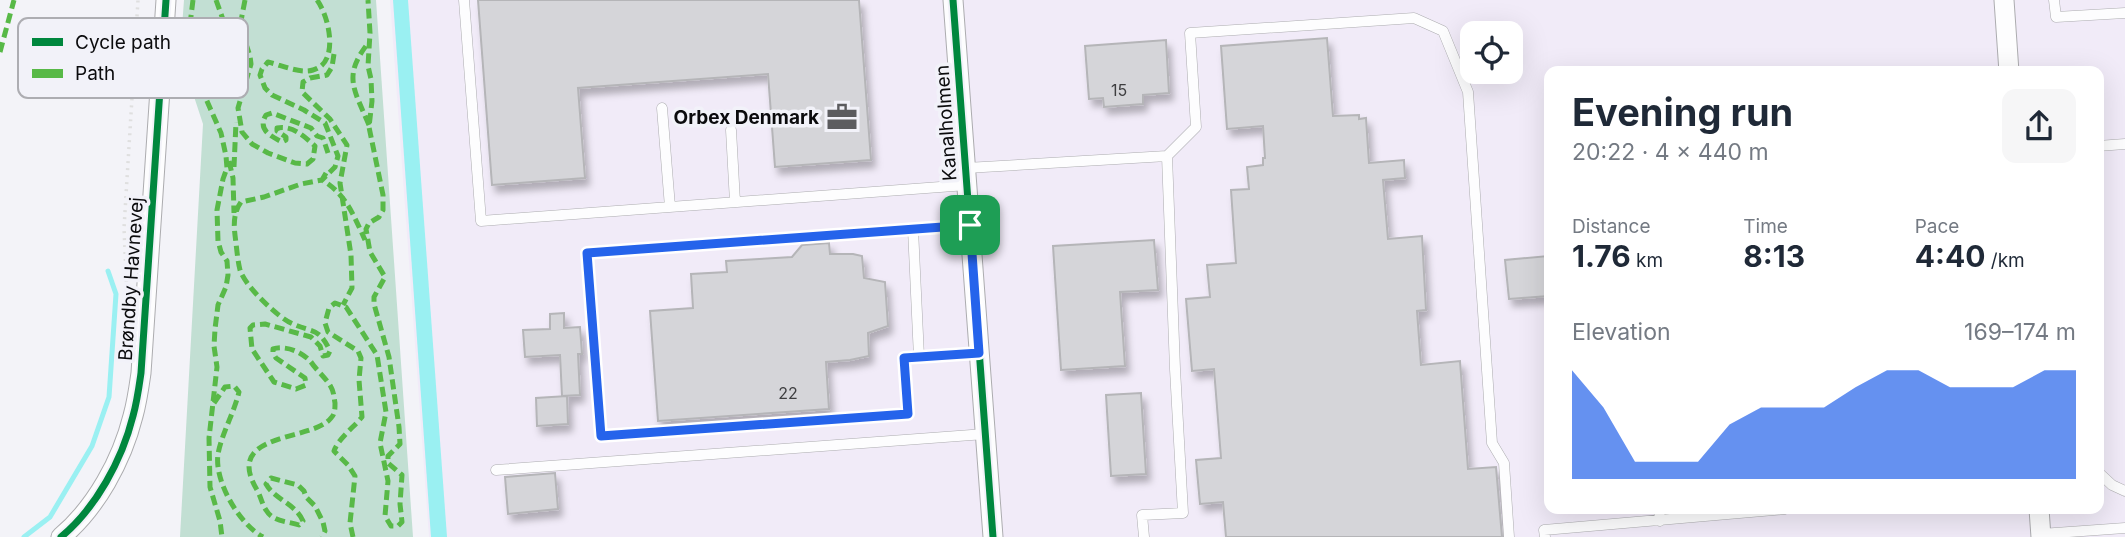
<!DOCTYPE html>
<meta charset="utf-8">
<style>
:root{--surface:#fff;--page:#f6f6f7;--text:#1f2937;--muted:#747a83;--accent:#2563eb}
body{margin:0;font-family:Inter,sans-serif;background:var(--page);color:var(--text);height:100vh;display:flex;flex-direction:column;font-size:26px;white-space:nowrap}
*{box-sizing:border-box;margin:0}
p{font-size:23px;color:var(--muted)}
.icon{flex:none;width:38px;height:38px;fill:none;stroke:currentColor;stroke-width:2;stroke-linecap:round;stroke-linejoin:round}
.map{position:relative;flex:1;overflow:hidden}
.panel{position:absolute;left:1544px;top:66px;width:560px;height:448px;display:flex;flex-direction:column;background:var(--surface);border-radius:14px;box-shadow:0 7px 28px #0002}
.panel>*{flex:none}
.fabs{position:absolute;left:1460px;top:21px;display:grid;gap:14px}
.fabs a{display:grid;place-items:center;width:63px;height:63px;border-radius:14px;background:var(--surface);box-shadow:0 7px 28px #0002;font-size:35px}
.pin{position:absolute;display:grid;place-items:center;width:60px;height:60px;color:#fff;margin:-30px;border-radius:14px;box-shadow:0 4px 10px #0006}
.round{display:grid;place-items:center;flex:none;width:74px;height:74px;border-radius:14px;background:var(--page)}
.head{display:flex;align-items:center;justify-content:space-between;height:119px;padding:0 28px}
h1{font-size:38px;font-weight:700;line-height:52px}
.figures{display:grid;grid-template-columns:repeat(3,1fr);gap:10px;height:119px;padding:7px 28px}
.figures div{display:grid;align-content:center}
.figures b{font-size:30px;font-weight:700}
.figures small{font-size:19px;font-weight:400}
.figures p{font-size:19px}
.chart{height:196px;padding:14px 28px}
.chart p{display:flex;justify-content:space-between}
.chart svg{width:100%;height:126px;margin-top:7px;fill:var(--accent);opacity:.7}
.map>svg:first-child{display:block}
.industrial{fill:#f1ebf8;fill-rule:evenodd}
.green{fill:#c2dfd3}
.water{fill:#9af0f2}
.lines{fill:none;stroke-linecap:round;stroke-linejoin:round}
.stream{stroke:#9af0f2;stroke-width:5}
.building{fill:#d5d5d9;stroke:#b5b5b8;stroke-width:2;filter:url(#shadow)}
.lane-casing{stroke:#acacaf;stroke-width:11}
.street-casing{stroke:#acacaf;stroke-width:21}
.path{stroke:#dfdfdf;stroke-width:3.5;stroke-dasharray:2 5;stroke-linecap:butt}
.lane{stroke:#fdfdfe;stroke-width:10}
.street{stroke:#fdfdfe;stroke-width:19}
.quiet{stroke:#58b947;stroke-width:5;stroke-dasharray:10 5;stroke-linecap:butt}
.cycleway-casing{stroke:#f2f2f9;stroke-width:11}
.cycleway{stroke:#00873e;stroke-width:7}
.route-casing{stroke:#fff;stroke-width:14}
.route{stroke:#2563eb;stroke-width:9}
.labels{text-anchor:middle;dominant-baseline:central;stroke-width:7;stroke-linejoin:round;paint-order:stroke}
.number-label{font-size:16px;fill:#3e3e40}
.poi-label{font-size:19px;font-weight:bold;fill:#0b0b0d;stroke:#f2f2f9;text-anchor:end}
.street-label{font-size:19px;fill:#0b0b0d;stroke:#f2f2f9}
.key{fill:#f2f2f9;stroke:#adadb2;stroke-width:2}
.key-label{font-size:19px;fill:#0b0b0d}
</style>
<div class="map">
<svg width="2125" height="537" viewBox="0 0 2125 537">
<defs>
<filter id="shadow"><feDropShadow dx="4" dy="7" stdDeviation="3.5" flood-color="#0004"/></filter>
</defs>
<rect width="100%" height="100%" fill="#f3f3f8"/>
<!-- industrial -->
<path class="industrial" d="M390 0H2125V537H429ZM1472 33H1510V72H1472ZM1549 72H2098V509H1549Z"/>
<!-- green -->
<path class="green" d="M184 0H376L413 537H180L203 124 180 54Z"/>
<!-- water -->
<path class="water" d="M393 0H408L447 537H431Z"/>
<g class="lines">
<!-- stream -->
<path class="stream" d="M24 537 50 517 92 446 109 397 116 294 108 271"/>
</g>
<!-- building -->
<path class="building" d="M478 0H859L871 160 775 167 768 74 578 88 585 178 492 185Z
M1327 38 1333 116 1359 115V119L1366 118 1369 163 1404 160 1405 178 1383 180 1388 239 1422 236 1426 310 1417 311 1421 365 1460 361 1468 469 1496 467 1502 537H1226L1223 502 1200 504 1196 460 1221 458 1214 369 1192 371 1186 299 1210 297 1207 265 1236 263 1231 190 1249 189 1247 167 1263 165V158H1265L1263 126 1227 129 1221 46Z
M1166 40 1169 93 1143 95V104L1104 107 1103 98 1089 99 1085 46Z
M1154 240 1158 290 1120 292 1125 366 1061 370 1053 246Z
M829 243 830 254H853L862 256 864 278 885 282 888 326 868 333 869 356 850 360 826 362 829 409 658 421 650 311 693 308 691 274 727 272 726 261 792 257 802 245Z
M1548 256 1549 296 1509 299 1505 260Z
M564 313V328L580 327 582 354H578L580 395 562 396 560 355 525 357 523 330 550 329V314Z
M1141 393 1146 474 1111 476 1106 395Z
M567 396 568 424 537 426 536 398Z
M555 473 558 509 508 514 505 477Z"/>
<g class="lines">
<!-- lane casing -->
<g class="lane-casing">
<path id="lane" d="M464 0 481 221 967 185
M2054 0 2056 17 2125 13
M662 108 670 207
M731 130 735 202
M2098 146 2125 144
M1167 156 1196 127 1190 33 1414 18 1443 31 1468 92 1492 443 1504 463 1509 537
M966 168 1167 156 1175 369 1183 513 1142 515 1144 537
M970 225 587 253 601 436 908 414 904 358 979 353
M913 229 919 357
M496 470 985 434
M2098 472 2112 485 2125 491
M1659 509 1660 521
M2041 534 2125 528
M1545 537 1544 530 1785 509"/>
</g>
<!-- street casing -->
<g class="street-casing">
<path id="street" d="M953 0 993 537
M2004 0 2009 72
M2039 509 2041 537
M61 537C96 508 122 460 133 416 137 402 139 387 141 373L166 0"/>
</g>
<!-- path -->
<path class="path" d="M127 296 124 228 138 0"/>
<!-- lane -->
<use href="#lane" class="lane"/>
<!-- street -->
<use href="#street" class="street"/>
<!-- quiet -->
<path class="quiet" d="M193 0 187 49 189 60 221 133 226 156 227 168 223 179 217 210 218 241 221 252 227 261 228 275 226 287 218 305 215 329 214 346 217 367 209 438 210 487 220 521 222 537
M216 0 234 50 237 68 236 101
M245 0 240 26 250 56 251 64 238 108 242 132 252 144 268 153 295 163 307 164 313 159 315 146C304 136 292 125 277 128V131L286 137V140L282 142C271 136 257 130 266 115L272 113 311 128 317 136 323 138 328 153
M317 0C329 16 340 63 313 70 300 74 281 65 268 62L262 69 260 75 265 88 272 95 304 110 325 123 338 156 335 167 322 180 301 184 264 197 241 202C232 215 234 228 236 243 237 252 238 262 240 270 245 286 278 318 293 324 313 333 319 327 330 351L328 355 323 356 320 346 311 337 265 324 253 325 250 328 252 349 274 382 296 389 306 385 305 378 276 358 273 353V349C286 345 302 352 311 362 317 371 326 378 331 387 334 392 334 398 335 403 335 409 335 414 331 418 312 442 222 431 257 490 261 497 262 504 266 510 273 522 287 521 299 525L303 521C295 503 275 500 266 484L271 478 298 485 304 491 306 497 315 506 323 522 325 531 322 537
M0 52 14 0
M334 54 332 67 327 75 310 78 303 82 302 92 330 119 347 145 340 183 351 255 352 288 343 305
M369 125C354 89 342 76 369 42
M229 161 233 178 234 213
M234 167 236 122
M326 173 322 180C346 194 354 216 365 240
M214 403 225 387 234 386 239 392C234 413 222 433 218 454 214 481 239 524 263 537
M353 537 350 523 355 476 348 465 334 451C338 439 354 427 362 417L359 380 361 358 358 351 328 332 325 323 329 308 335 303 346 307 377 355 386 412 380 443 388 481 385 516 391 526H398L402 522 400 504 402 475 388 463V456L400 444 399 427 389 357 374 304V297L385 277 370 252 366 229 369 223 379 217 383 210V195L369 127 372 101 371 79 368 66 370 33 368 0"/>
<!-- cycleway casing -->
<g class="cycleway-casing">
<path id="cycleway" d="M953 0 993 537
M61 537C96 508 122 460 133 416 137 402 139 387 141 373L166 0"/>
</g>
<!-- cycleway -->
<use href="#cycleway" class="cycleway"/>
</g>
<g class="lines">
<!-- route casing -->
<g class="route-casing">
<path id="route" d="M970 225 979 353 904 358 908 414 601 436 587 253Z"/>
</g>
<!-- route -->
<use href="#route" class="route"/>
</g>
<!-- icons -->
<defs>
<g id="office-bare" transform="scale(2.415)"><path d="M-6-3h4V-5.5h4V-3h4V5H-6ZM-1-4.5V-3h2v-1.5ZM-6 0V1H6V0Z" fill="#5c5c5f" stroke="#f2f2f9" stroke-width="2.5" paint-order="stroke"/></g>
</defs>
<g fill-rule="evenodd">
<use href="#office-bare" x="842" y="117"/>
</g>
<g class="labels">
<!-- number labels -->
<g class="number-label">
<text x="1119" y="90">15</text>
<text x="788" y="393">22</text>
</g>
<!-- poi labels -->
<g class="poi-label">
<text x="819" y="117">Orbex Denmark</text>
</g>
<!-- street labels -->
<g class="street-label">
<text transform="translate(946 123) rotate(-94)">Kanalholmen</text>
<text transform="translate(131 279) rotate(-86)">Brøndby Havnevej</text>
</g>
</g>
<!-- legend -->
<rect x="18" y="18" width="230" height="80" rx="10" class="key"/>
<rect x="32" y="38" width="31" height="8" fill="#00873e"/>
<rect x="32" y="69" width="31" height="9" fill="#58b947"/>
<g class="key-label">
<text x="75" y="49">Cycle path</text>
<text x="75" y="80">Path</text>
</g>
</svg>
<div class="fabs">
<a><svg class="icon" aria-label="locate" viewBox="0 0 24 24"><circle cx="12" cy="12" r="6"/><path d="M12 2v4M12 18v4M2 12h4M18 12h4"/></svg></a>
</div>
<div class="pin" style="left:970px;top:225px;background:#1e9e55"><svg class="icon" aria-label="arrive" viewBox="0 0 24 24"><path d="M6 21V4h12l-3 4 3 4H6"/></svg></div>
<section class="panel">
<div class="head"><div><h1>Evening run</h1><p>20:22 · 4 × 440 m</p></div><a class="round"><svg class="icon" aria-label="share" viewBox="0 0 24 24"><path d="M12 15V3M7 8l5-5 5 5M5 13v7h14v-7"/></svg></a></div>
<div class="figures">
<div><p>Distance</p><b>1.76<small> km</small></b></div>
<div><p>Time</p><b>8:13</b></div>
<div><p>Pace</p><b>4:40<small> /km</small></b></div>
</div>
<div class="chart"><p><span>Elevation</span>169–174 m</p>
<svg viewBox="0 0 160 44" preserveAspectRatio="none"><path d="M0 44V6L10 19L20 38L30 38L40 38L50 25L60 19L70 19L80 19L90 12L100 6L110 6L120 12L130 12L140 12L150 6L160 6V44z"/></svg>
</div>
</section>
</div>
